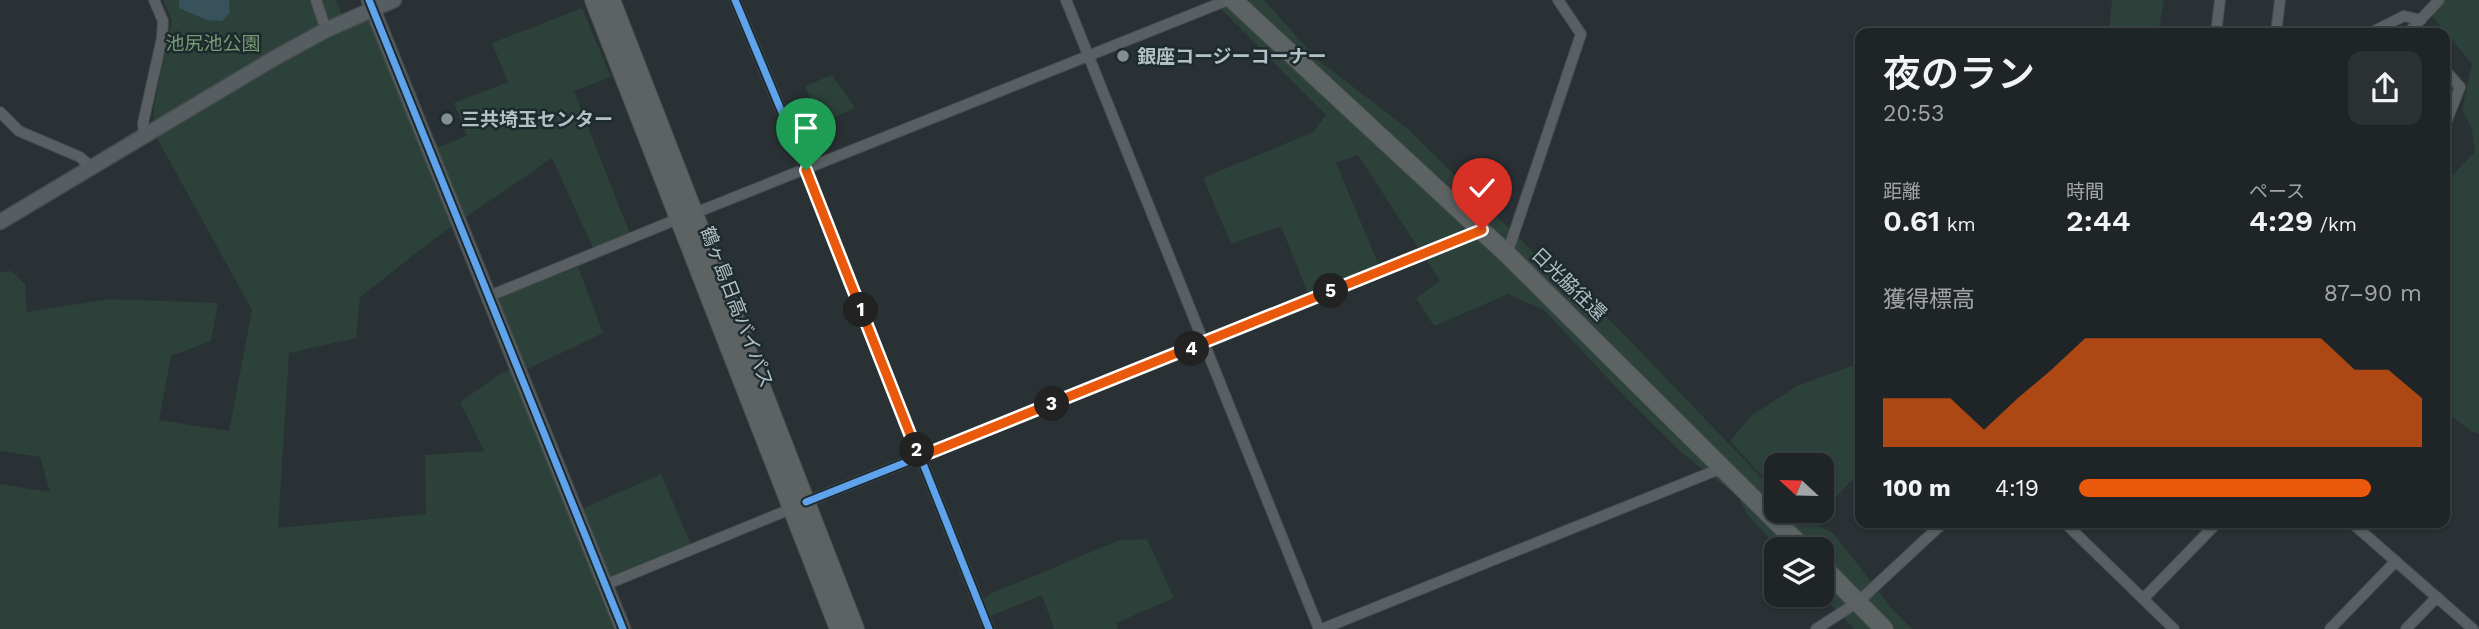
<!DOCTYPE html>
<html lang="ja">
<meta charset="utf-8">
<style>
:root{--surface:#1f2527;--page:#2c3133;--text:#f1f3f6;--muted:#a1a5a7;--line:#3c4244;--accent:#ea580c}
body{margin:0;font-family:"Work Sans","Noto Sans JP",sans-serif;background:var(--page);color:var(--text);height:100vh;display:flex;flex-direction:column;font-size:26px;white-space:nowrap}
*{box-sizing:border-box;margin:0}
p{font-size:23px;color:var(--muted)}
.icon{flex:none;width:38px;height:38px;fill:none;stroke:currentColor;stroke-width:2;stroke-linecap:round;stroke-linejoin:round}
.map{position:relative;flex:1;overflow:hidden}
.drawer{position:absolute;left:1855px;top:28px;width:595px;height:500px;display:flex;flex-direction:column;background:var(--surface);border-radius:14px;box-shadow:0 2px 5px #0004,0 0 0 2px var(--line)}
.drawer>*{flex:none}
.needle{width:46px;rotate:292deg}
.controls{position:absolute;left:1764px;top:453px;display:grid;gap:14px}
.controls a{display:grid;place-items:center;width:70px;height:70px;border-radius:14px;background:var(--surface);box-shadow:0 2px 5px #0004,0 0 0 2px var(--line);font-size:35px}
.pin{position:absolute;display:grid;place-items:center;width:60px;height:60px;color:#fff;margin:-72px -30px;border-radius:50% 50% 50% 0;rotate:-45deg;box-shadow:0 0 7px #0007}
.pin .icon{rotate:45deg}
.km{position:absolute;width:35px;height:35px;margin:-18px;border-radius:50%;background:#222;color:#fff;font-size:19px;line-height:35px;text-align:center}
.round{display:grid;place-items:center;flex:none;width:74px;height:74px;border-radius:14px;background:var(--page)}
.headline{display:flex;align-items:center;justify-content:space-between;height:119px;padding:0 28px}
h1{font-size:38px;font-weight:600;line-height:52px}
.metrics{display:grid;grid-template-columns:repeat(3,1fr);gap:10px;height:119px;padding:7px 28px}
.metrics div{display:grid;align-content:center}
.metrics b{font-size:30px;font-weight:600}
.metrics small{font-size:19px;font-weight:400}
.metrics p{font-size:19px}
.chart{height:196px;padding:14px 28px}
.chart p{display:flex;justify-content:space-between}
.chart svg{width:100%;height:126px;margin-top:7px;fill:var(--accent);opacity:.7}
ul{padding:0 28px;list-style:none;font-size:23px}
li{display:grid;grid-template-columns:112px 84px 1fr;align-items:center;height:52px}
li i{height:18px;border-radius:9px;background:var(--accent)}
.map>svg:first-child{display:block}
.green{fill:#2c413a}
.water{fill:#38525b}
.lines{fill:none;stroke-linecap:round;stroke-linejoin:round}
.street-casing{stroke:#474d4f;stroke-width:12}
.secondary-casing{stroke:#474d4f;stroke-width:17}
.highway-casing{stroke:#464d4f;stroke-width:20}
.street{stroke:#595f63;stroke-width:10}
.secondary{stroke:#575e61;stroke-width:14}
.highway{stroke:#5d6263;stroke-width:18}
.cycleway-casing{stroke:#1d2a2e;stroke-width:11}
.cycleway{stroke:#60a3ed;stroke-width:7}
.route-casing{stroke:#fff;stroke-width:14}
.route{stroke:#ea580c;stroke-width:9}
.poi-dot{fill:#838e92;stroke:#1d2a2e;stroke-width:2.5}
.labels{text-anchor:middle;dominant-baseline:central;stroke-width:5;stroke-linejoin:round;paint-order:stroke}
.park-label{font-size:19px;fill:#769a73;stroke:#1d2a2e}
.poi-label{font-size:19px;font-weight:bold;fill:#b3c0c5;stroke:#1d2a2e;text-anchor:start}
.street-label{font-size:19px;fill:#b3c0c5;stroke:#1d2a2e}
</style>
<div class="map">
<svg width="2479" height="629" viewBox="0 0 2479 629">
<rect width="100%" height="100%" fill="#293134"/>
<!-- green -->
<path class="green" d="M163 0H336L347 26 365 20 371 21 426 152 467 136 454 103 508 82 492 43 582 8 611 77 574 91 630 234 593 248 552 158 437 237 360 297 356 338 289 353 278 528 426 514 425 455 484 451 460 402 502 373 521 364 495 299 578 267 603 333 513 376 568 515 661 474 691 545 595 584 614 629H0V484L50 492 40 457 0 451V272L11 271 25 284 27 312 109 299 218 303 211 341 171 356 159 420 229 431 252 310 153 131 154 105 172 21Z
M1212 0H1264L1318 60 1407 128 1530 249 1614 324 1776 493V511H1793L1834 534 1893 610 1912 629H1854L1821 595 1822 550 1779 549 1747 514 1738 496 1683 454 1626 398 1545 311 1508 294 1434 326 1416 298 1440 281 1358 155 1336 163 1380 268 1309 296 1281 226 1231 244 1203 178 1313 132 1326 115Z
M2112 0H2164L2158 33H2109Z
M2446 0H2479V434L2471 431 2446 412 2445 408V183L2475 152 2472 129 2462 110 2472 64 2431 15Z
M832 75 855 108 821 123 805 86Z
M1860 363V472L1813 520 1794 511H1822V466H1776V491L1730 441 1752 415 1797 386Z
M1147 539 1174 598 1116 623 1118 629H1054L1042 595 986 618 981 602 990 594 1120 540Z"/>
<!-- water -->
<path class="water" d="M179 0H229L230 13 222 21 207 20 179 8Z"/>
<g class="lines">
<!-- street casing -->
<g class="street-casing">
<path id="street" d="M316 0 326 30
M735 0 806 170 989 629
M1066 0 1319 629
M2216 33 2220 0
M2276 33 2280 0
M2370 33 2404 16 2421 20
M2408 33 2439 0
M2445 70 2460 87 2445 125
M0 112 19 131 80 157 92 168
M144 137 143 123 162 38 163 21 154 0
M695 213 1228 0
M1507 254 1581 34 1558 0
M487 297 680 218
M806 502 1204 344 1482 230
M2065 523 2174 629
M2352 523 2473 629
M605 585 793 508
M2143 599 2217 523
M1322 629 1722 468
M1816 629 1858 602 1943 523
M2330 629 2396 561
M2406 629 2437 597"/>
</g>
<!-- secondary casing -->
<g class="secondary-casing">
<path id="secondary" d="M369 0 623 629
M0 222 273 59 326 30 394 0"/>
</g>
<!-- highway casing -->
<g class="highway-casing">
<path id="highway" d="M594 0 839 629
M611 0 855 629
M1233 0 1507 254 1805 550
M1822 566 1884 629"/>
</g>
<!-- street -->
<use href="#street" class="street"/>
<!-- secondary -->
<use href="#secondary" class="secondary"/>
<!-- highway -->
<use href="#highway" class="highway"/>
<!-- cycleway casing -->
<g class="cycleway-casing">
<path id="cycleway" d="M369 0 623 629
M735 0 806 170 989 629
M806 502 1204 344 1482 230"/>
</g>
<!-- cycleway -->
<use href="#cycleway" class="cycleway"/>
</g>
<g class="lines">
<!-- route casing -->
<g class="route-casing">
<path id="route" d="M806 170 919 457 1482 230"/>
</g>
<!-- route -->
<use href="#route" class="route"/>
</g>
<!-- markers -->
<g class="poi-dot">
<circle cx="1123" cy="56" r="7"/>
<circle cx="447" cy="119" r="7"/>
</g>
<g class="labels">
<!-- park labels -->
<g class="park-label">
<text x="213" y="43">池尻池公園</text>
</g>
<!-- poi labels -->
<g class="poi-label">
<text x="1137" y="56">銀座コージーコーナー</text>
<text x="461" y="119">三共埼玉センター</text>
</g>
<!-- street labels -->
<g class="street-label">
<text transform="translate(1569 284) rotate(44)">日光脇往還</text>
<text transform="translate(737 307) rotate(69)">鶴ヶ島日高バイパス</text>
</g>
</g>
</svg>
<div class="controls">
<a><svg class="needle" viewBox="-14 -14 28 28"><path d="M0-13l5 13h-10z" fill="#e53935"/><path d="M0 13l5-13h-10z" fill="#a1a5a7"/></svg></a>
<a><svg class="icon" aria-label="layers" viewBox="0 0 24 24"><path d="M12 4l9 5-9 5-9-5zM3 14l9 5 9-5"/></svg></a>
</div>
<div class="pin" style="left:806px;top:170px;background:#1e9e55"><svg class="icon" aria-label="arrive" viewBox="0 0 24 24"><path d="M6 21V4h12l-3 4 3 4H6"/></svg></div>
<div class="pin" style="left:1482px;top:230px;background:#d93025"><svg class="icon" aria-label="check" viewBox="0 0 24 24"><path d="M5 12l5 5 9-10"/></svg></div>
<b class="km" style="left:861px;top:310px">1</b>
<b class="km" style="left:917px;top:450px">2</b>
<b class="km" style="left:1052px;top:404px">3</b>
<b class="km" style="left:1192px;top:349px">4</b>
<b class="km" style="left:1331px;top:291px">5</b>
<section class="drawer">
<div class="headline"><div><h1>夜のラン</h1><p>20:53</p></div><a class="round"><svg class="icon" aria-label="share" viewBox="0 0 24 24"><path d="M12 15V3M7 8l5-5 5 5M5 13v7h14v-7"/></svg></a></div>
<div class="metrics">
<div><p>距離</p><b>0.61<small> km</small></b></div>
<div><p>時間</p><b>2:44</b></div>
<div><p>ペース</p><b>4:29<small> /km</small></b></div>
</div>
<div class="chart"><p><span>獲得標高</span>87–90 m</p>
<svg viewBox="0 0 160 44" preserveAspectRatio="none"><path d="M0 44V27L10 27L20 27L30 38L40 27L50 17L60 6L70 6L80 6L90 6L100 6L110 6L120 6L130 6L140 17L150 17L160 27V44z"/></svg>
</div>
<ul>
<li><b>100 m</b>4:19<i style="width:85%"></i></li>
</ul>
</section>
</div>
